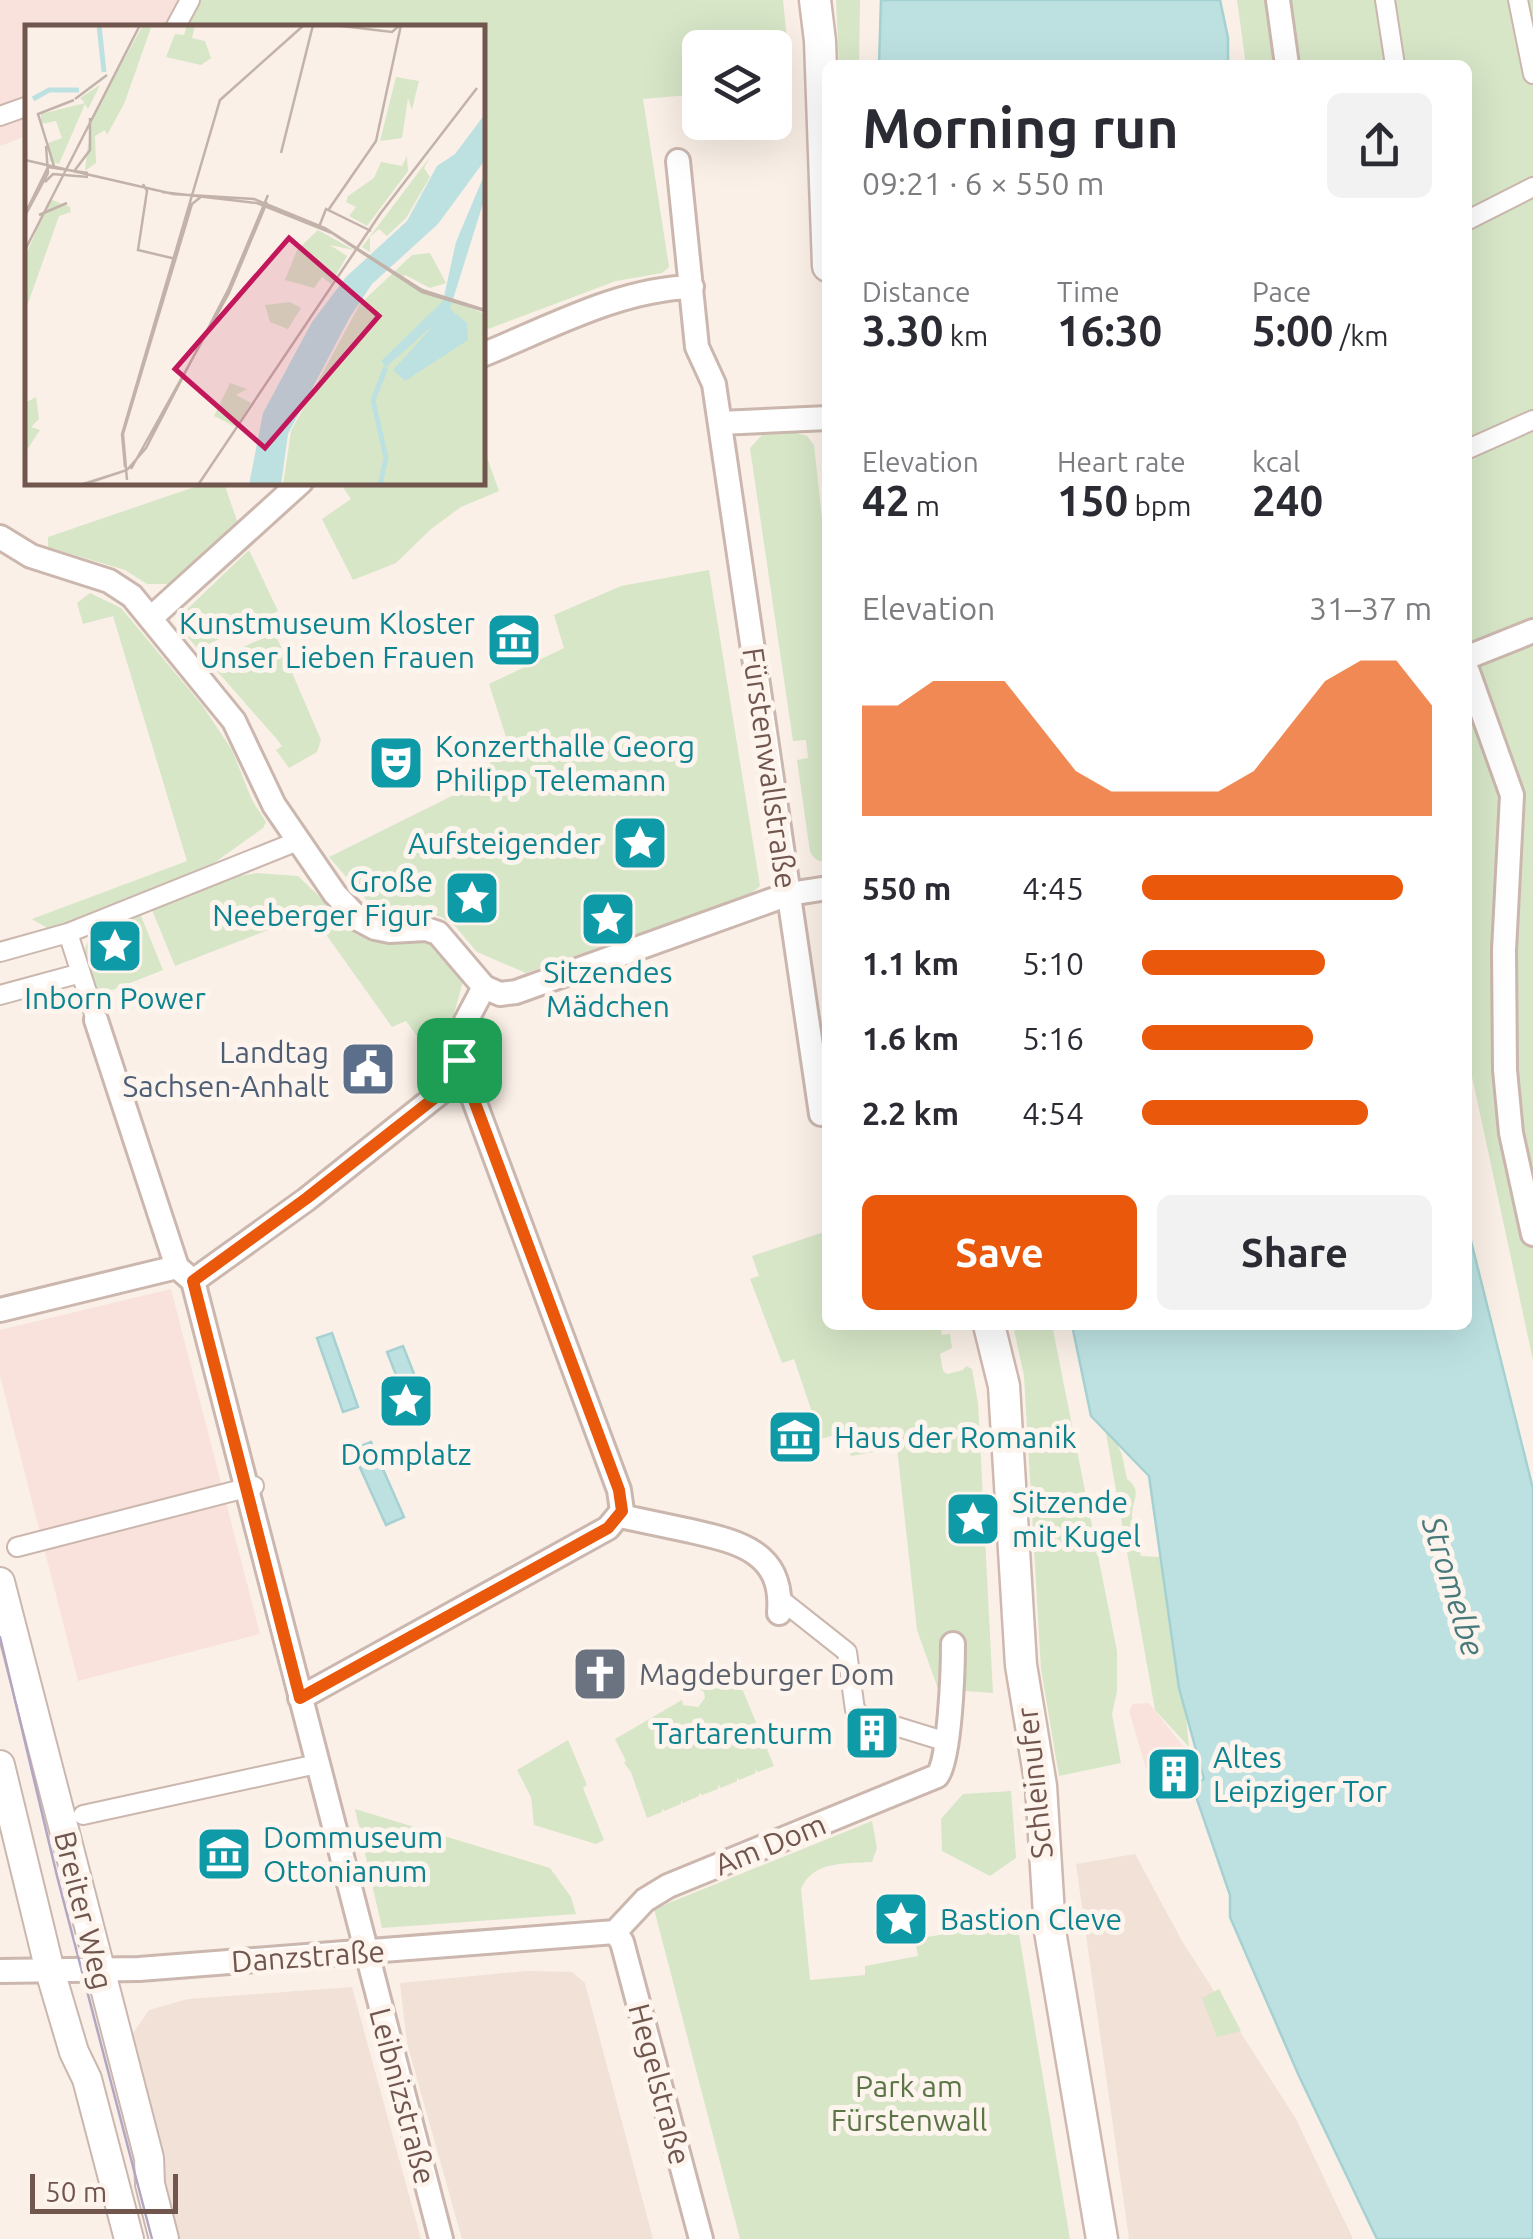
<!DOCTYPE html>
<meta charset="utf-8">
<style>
:root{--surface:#fff;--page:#f2f2f3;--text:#2b2b33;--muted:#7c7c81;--accent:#ea580c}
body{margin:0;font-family:Ubuntu,sans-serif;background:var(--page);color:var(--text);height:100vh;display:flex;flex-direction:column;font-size:38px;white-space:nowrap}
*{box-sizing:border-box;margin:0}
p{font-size:32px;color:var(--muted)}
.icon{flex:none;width:55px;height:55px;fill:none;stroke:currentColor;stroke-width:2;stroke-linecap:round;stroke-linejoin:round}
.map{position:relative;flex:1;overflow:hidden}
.sheet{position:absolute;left:822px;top:60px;width:650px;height:1270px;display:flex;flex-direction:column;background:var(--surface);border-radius:15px;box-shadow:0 10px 40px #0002}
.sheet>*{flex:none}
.buttons{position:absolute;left:682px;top:30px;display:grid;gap:20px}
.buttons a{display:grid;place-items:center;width:110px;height:110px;border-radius:15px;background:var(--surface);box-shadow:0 10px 40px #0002;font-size:50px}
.scale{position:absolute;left:30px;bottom:25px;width:148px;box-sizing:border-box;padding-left:10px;border:5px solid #71564e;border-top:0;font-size:28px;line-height:35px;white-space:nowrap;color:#71564e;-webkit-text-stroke:8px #fdf4ed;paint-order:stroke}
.pin{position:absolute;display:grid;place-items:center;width:85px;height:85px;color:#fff;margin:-42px;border-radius:20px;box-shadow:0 5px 15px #0006}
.round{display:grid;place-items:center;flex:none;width:105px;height:105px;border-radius:15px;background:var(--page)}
.head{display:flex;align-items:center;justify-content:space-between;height:170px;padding:0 40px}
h1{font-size:55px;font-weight:700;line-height:75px}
.stats{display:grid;grid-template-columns:repeat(3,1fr);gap:15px;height:170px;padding:10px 40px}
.stats div{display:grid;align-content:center}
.stats b{font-size:42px;font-weight:700}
.stats small{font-size:28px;font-weight:400}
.stats p{font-size:28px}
.chart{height:280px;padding:20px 40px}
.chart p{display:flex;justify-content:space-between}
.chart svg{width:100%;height:180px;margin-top:10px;fill:var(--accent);opacity:.7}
.primary-button{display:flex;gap:20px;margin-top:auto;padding:20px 40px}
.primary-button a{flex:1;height:115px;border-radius:15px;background:var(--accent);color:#fff;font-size:40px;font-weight:700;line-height:115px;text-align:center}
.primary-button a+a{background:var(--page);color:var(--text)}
ul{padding:0 40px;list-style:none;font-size:32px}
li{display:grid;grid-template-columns:160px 120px 1fr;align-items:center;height:75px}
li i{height:25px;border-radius:12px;background:var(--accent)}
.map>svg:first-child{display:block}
.residential{fill:#f1e1d6}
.commercial{fill:#f9e1dc}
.green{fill:#d7e6c7}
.water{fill:#bde1e1;stroke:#a5d1d2;stroke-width:2.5}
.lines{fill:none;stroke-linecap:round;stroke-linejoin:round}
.pedestrian-casing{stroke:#cbb7ae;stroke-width:22}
.minor-casing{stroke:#cbb7ae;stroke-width:28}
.tertiary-casing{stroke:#cbb7ae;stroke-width:32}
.secondary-casing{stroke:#cfb9af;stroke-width:35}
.pedestrian{stroke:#fff;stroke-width:18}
.minor{stroke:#fff;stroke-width:22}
.tertiary{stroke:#fff;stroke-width:28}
.secondary{stroke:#fff;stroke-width:30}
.tram{stroke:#b2a6c2;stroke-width:2.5}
.route-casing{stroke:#fff;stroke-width:20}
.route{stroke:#ea580c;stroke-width:12}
.labels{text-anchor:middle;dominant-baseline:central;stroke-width:10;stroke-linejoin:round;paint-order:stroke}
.culture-label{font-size:30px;fill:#0d838f;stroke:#fdf4ed;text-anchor:start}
.street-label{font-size:30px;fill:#71564e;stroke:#fdf4ed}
.service-label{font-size:30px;fill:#4e5e75;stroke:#fdf4ed;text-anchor:end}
.worship-label{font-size:30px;fill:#5b616d;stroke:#fdf4ed;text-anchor:start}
.park-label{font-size:30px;fill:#5b7547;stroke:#fdf4ed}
.water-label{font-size:32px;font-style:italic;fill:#47797b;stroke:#fdf4ed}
.inset-river{fill:none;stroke:#bde1e1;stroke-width:5}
.inset-road{fill:none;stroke:#c3b2aa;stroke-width:2.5}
.view{fill:#c2185b;fill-opacity:0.15;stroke:#c2185b;stroke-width:5}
.inset-edge{fill:none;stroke:#71564e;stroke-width:5}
</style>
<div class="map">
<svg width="1533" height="2239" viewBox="0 0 1533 2239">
<rect width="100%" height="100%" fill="#faf0e7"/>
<!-- residential -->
<path class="residential" d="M1135 1854 1182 1941 1296 2119 1353 2239H1129L1076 1864Z
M527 1971 572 1972 585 1983 653 2239H462L407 2043 400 1983Z
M352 1987 421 2239H178L129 2039 149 2010 188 1999Z"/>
<!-- commercial -->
<path class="commercial" d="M0 0H195L184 27 28 28 27 136 0 146Z
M171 1289 260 1634 78 1681 0 1376V1330Z
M1149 1703 1190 1755 1198 1780 1154 1796 1129 1711 1133 1704Z"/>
<!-- green -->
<path class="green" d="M196 0H783L792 87 775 88V48H700V94L643 99 669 267 662 273 616 281 483 331 482 28H183Z
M836 0H860L859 65H839Z
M1237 0H1533V1360L1468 1058V65H1246Z
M789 431 807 436 814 445 828 574V861C819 863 814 859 810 852L797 760 808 758 806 740 793 741 750 448 765 432Z
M483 446 499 491 461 507 431 529 396 563 353 580 322 519 351 499 340 483 482 482Z
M206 483H224L237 521 170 584H147L125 570 48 547V537Z
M249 550 278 611 198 649 179 627 180 616Z
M709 570 760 886 750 894 526 973 477 952 455 926 442 917 420 912 394 914 376 911 329 857 478 783 506 737 489 684 564 648 554 615 621 586Z
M90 593 121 608 202 705 232 750 252 800 266 822 263 828 207 868 182 881 52 931 32 919 187 861 113 616 83 624 77 603Z
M275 633 321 740 317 752 289 768 276 750 282 746 275 737 209 662Z
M257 873 298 876 352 928 371 939 387 943 428 941 447 959 463 981 452 1021 425 1047 406 1021 392 1027 305 905 276 927 175 966 152 910 233 877Z
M141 916 163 970 92 998C77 935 81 936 141 916Z
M827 1231 828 1325H940L942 1335 950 1334 952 1348 940 1354 943 1371 947 1374 963 1370 966 1366 972 1369 978 1403 993 1693 938 1689 917 1630 897 1448 851 1456 844 1432 821 1439 794 1359 782 1363 750 1279 759 1276 752 1256Z
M1013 1325H1052L1117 1651V1691L1112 1714 1121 1763 1059 1776 1041 1669 1024 1376Z
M1101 1405 1122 1455 1127 1479C1143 1491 1132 1500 1132 1515 1132 1528 1138 1543 1141 1556L1159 1557 1171 1564 1189 1747 1155 1710Z
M734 1669 774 1766 758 1772 755 1769 756 1773 739 1780 737 1777V1781L721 1788 718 1785V1789L702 1795 699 1793V1796L683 1803 681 1800V1804L664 1811 662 1808V1812L647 1818 631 1772 624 1763 626 1761 615 1739 682 1700 683 1705 698 1707 705 1698 704 1692 700 1689Z
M568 1740 587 1785 583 1788 604 1840 596 1844 534 1825 531 1797 517 1770Z
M1011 1791 1016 1858 990 1876 942 1851 941 1819 963 1794Z
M355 1809 550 1868 571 1897 576 1914 382 1928Z
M872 1821 877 1848 872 1862C846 1864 813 1860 801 1889L810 1980 865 1975V1966L918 1956 915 1939 1017 1922 1070 2239H740L654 1909Z
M1219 1989 1241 2031 1217 2037 1202 1998Z"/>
<!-- water -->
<path class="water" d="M881 0H1220L1228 38V65H879Z
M1468 1229 1533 1489V2239H1377L1299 2076 1230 1917V1895L1192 1785 1204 1779 1179 1688 1149 1476 1091 1416 1072 1325H1468Z
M332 1333 358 1407 343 1412 317 1338Z
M403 1346 429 1412 413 1418 387 1352Z
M371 1442 404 1517 386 1525 352 1450Z"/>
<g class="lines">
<!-- pedestrian casing -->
<g class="pedestrian-casing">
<path id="pedestrian" d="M1385 0 1395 65
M1518 0 1533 74
M175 28 190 0
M0 116 28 106
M1468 220 1533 187
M1468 449 1533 420
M68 933 96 1020
M0 952 68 933 298 841
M0 995 81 973
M17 1547 254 1486
M780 1599 847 1652 855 1710 865 1718
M882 1722 947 1742
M83 1815 317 1764"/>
</g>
<!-- minor casing -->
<g class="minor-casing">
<path id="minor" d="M1278 0 1287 65
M678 161 697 347 714 384 821 1114
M482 355C549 328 619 289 692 287
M720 423 828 418
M0 537 31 556 109 581 132 596 234 721 274 805 335 894 360 920 375 928 390 931 426 929 438 933 484 987 500 994 516 992 789 894 828 888
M152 617 301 482
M1468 657 1533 631
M1468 672 1512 795 1504 950 1505 1070 1511 1133 1533 1234
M96 1020 177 1267
M177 1267 193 1281 441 2239
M193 1281 307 1199 441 1092 458 1066 466 1021 484 987
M0 1310 177 1267
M620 1516C643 1521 667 1526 691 1531 739 1542 784 1552 779 1613
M300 1698 608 1528 622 1511 619 1490 459 1060
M615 1932 645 1900 668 1886 937 1776C950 1761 953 1669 953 1644
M615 1932 622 1942 701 2239
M0 1971 139 1969 615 1932"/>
</g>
<!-- tertiary casing -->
<g class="tertiary-casing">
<path id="tertiary" d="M0 1582 149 2158 150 2184 164 2239
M0 1765 50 1971 74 2052 87 2079 129 2239"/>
</g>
<!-- secondary casing -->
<g class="secondary-casing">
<path id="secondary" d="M815 0 820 41 828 266
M989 1325 1004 1386 1021 1665 1041 1786 1050 1931 1102 2239"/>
</g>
<!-- pedestrian -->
<use href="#pedestrian" class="pedestrian"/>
<!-- minor -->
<use href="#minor" class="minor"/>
<!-- tertiary -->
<use href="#tertiary" class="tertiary"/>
<!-- secondary -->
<use href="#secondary" class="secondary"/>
<!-- tram -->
<path class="tram" d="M0 1637 57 1876 152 2239"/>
</g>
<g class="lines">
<!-- route casing -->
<g class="route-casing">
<path id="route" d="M459 1060 619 1490 622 1511 608 1528 300 1698 193 1281 307 1198 437 1096 451 1080Z"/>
</g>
<!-- route -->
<use href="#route" class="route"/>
</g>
<!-- icons -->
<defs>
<g id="museum-square" transform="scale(2.875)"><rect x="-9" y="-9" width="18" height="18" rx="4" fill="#0f9aa8" stroke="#fdf4ed"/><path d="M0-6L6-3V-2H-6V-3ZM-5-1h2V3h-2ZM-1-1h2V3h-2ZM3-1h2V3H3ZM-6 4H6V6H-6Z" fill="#fff"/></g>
<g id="theatre-square" transform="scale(2.875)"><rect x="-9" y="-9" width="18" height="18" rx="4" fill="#0f9aa8" stroke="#fdf4ed"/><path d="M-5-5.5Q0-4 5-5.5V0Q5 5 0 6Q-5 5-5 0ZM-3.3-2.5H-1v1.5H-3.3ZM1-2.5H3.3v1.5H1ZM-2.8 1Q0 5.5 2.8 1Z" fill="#fff"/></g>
<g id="sight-square" transform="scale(2.875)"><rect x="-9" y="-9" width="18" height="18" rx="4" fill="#0f9aa8" stroke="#fdf4ed"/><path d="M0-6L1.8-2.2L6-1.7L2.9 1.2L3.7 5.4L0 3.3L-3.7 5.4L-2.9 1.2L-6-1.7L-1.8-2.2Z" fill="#fff"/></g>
<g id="civic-square" transform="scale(2.875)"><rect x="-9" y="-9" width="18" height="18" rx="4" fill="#5c6f8a" stroke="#fdf4ed"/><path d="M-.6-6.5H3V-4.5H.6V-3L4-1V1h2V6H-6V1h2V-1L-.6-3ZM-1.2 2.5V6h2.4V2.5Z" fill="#fff"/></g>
<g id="church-square" transform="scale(2.875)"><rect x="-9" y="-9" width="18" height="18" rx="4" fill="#6b7280" stroke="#fdf4ed"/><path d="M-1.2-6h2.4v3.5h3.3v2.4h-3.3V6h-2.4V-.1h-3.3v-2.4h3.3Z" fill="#fff"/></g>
<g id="building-square" transform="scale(2.875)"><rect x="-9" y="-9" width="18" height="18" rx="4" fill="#0f9aa8" stroke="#fdf4ed"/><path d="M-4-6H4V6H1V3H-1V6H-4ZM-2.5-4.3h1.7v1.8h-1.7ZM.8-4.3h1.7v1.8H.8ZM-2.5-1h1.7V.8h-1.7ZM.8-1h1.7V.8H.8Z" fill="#fff"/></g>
</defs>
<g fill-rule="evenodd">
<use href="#museum-square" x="514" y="640"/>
<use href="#theatre-square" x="396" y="763"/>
<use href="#sight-square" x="640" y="843"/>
<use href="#sight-square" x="472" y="898"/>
<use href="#sight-square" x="608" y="919"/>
<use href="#sight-square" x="115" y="946"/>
<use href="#civic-square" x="368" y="1069"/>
<use href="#sight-square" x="406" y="1401"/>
<use href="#museum-square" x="795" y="1437"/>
<use href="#sight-square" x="973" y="1519"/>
<use href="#church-square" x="600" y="1674"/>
<use href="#building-square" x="872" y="1733"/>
<use href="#building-square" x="1174" y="1774"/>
<use href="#museum-square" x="224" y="1854"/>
<use href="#sight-square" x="901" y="1919"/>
</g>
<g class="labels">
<!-- culture labels -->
<g class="culture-label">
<text x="475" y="623" text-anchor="end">Kunstmuseum Kloster<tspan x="475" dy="34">Unser Lieben Frauen</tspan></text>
<text x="435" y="746">Konzerthalle Georg<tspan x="435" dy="34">Philipp Telemann</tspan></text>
<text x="601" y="843" text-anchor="end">Aufsteigender</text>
<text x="433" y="881" text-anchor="end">Große<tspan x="433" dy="34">Neeberger Figur</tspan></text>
<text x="608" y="972" text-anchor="middle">Sitzendes<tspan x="608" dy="34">Mädchen</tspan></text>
<text x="115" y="998" text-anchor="middle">Inborn Power</text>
<text x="834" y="1437">Haus der Romanik</text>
<text x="406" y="1454" text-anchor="middle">Domplatz</text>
<text x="1012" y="1502">Sitzende<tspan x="1012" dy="34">mit Kugel</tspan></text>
<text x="833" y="1733" text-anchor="end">Tartarenturm</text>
<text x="1213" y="1757">Altes<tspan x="1213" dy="34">Leipziger Tor</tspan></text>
<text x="263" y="1837">Dommuseum<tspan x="263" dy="34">Ottonianum</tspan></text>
<text x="940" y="1919">Bastion Cleve</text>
</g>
<!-- street labels -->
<g class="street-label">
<text transform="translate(770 768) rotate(82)">Fürstenwallstraße</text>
<text transform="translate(1034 1783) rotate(-96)">Schleinufer</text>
<text transform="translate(770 1844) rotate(-22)">Am Dom</text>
<text transform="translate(84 1910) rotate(76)">Breiter Weg</text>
<text transform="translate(308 1956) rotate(-4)">Danzstraße</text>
<text transform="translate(660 2084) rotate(75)">Hegelstraße</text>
<text transform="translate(403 2096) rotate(75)">Leibnizstraße</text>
</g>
<!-- service labels -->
<g class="service-label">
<text x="329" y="1052">Landtag<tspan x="329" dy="34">Sachsen-Anhalt</tspan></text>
</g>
<!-- worship labels -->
<g class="worship-label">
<text x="639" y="1674">Magdeburger Dom</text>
</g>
<!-- park labels -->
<g class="park-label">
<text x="909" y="2086">Park am<tspan x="909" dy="34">Fürstenwall</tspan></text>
</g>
<!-- water labels -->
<g class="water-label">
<text transform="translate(1454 1586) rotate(73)">Stromelbe</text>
</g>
</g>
<!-- overview -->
<g transform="translate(25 25)">
<rect width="460" height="460" fill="#faf0e7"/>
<path d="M118 0H127L99 79 82 110 80 105 70 111 71 138 60 146 66 94ZM162 0H170L167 13 180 16 186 33 176 40 141 32 150 9 159 10ZM371 52 394 56 390 72 384 70 390 72 387 85 383 73 377 113 355 116ZM75 60 63 84 60 79 34 139 25 136 23 118 37 113 31 96 16 99V89L60 78 55 73ZM382 131 383 146 342 201 324 191 331 182 321 177 323 171 349 153 356 137 377 141ZM405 132 399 143 405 152 381 193 362 211 354 204 345 212V227L337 222ZM25 174 45 182 46 187 34 191 0 287V232ZM293 205 329 225 305 220 322 231 306 259 297 252 289 263 260 255 272 225ZM405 228 421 258 405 263 380 250 375 254 460 289V460H258L266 406 335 279 387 230ZM265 277 276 283 263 304 245 297 240 280ZM205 358 222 364 211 370 226 378 211 402 189 391ZM11 372 14 394 6 402 15 405 0 428V378Z" fill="#d7e6c7"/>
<path d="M460 89V135L413 199 347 259 325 292 263 409 256 460H224L238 388 287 297 321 252 382 196 412 141 430 129ZM460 148V172L425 284 442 298 443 315 380 356 368 345 410 299 361 342 356 336 418 276 431 217Z" fill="#bde1e1"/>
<path class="inset-river" d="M74 0 79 47M8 74 24 65H54M355 460 361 433 348 375 361 342"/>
<path class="inset-road" d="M308 0 367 7 375 0M50 74 82 50M256 128 288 0M0 135 148 169 229 174 300 203 397 265 460 285M29 141 13 89 49 75M50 145 65 125V93M20 157 28 149 63 152M118 159 122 166 113 225 151 234M137 167 232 178 307 208 397 267 460 286M304 184 351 116 376 0M0 189 23 142 63 148M14 190 42 178M0 191 23 148 21 121M294 202 301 184 346 206M0 225 115 0M100 442 97 409 195 75 279 0M106 444 204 268 242 177M102 455 98 409 167 179 177 171M55 460 96 447M57 460 102 445 121 423 204 263 243 170M173 460 355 189 452 63"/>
<path class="view" d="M264 213 354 291 240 423 150 344Z"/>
<rect width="460" height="460" class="inset-edge"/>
</g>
</svg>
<div class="buttons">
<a><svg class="icon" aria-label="layers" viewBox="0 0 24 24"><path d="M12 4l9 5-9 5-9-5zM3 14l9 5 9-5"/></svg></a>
</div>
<div class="scale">50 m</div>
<div class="pin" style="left:459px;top:1060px;background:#1e9e55"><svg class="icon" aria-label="arrive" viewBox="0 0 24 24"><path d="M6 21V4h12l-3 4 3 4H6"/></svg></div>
<section class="sheet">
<div class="head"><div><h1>Morning run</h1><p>09:21 · 6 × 550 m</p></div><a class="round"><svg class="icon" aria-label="share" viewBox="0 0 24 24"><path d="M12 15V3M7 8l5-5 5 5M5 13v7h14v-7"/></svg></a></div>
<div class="stats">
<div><p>Distance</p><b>3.30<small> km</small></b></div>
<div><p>Time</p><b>16:30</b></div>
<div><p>Pace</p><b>5:00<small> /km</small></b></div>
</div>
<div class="stats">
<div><p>Elevation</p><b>42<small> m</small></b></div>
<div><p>Heart rate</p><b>150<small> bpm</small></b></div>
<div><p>kcal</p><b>240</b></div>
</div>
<div class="chart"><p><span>Elevation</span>31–37 m</p>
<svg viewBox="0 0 160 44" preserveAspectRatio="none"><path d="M0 44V17L10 17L20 11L30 11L40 11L50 22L60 33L70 38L80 38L90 38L100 38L110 33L120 22L130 11L140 6L150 6L160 17V44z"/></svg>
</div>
<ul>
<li><b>550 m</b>4:45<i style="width:90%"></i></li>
<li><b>1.1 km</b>5:10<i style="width:63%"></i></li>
<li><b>1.6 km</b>5:16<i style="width:59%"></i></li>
<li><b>2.2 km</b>4:54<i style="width:78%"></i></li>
</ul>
<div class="primary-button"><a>Save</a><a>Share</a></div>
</section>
</div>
